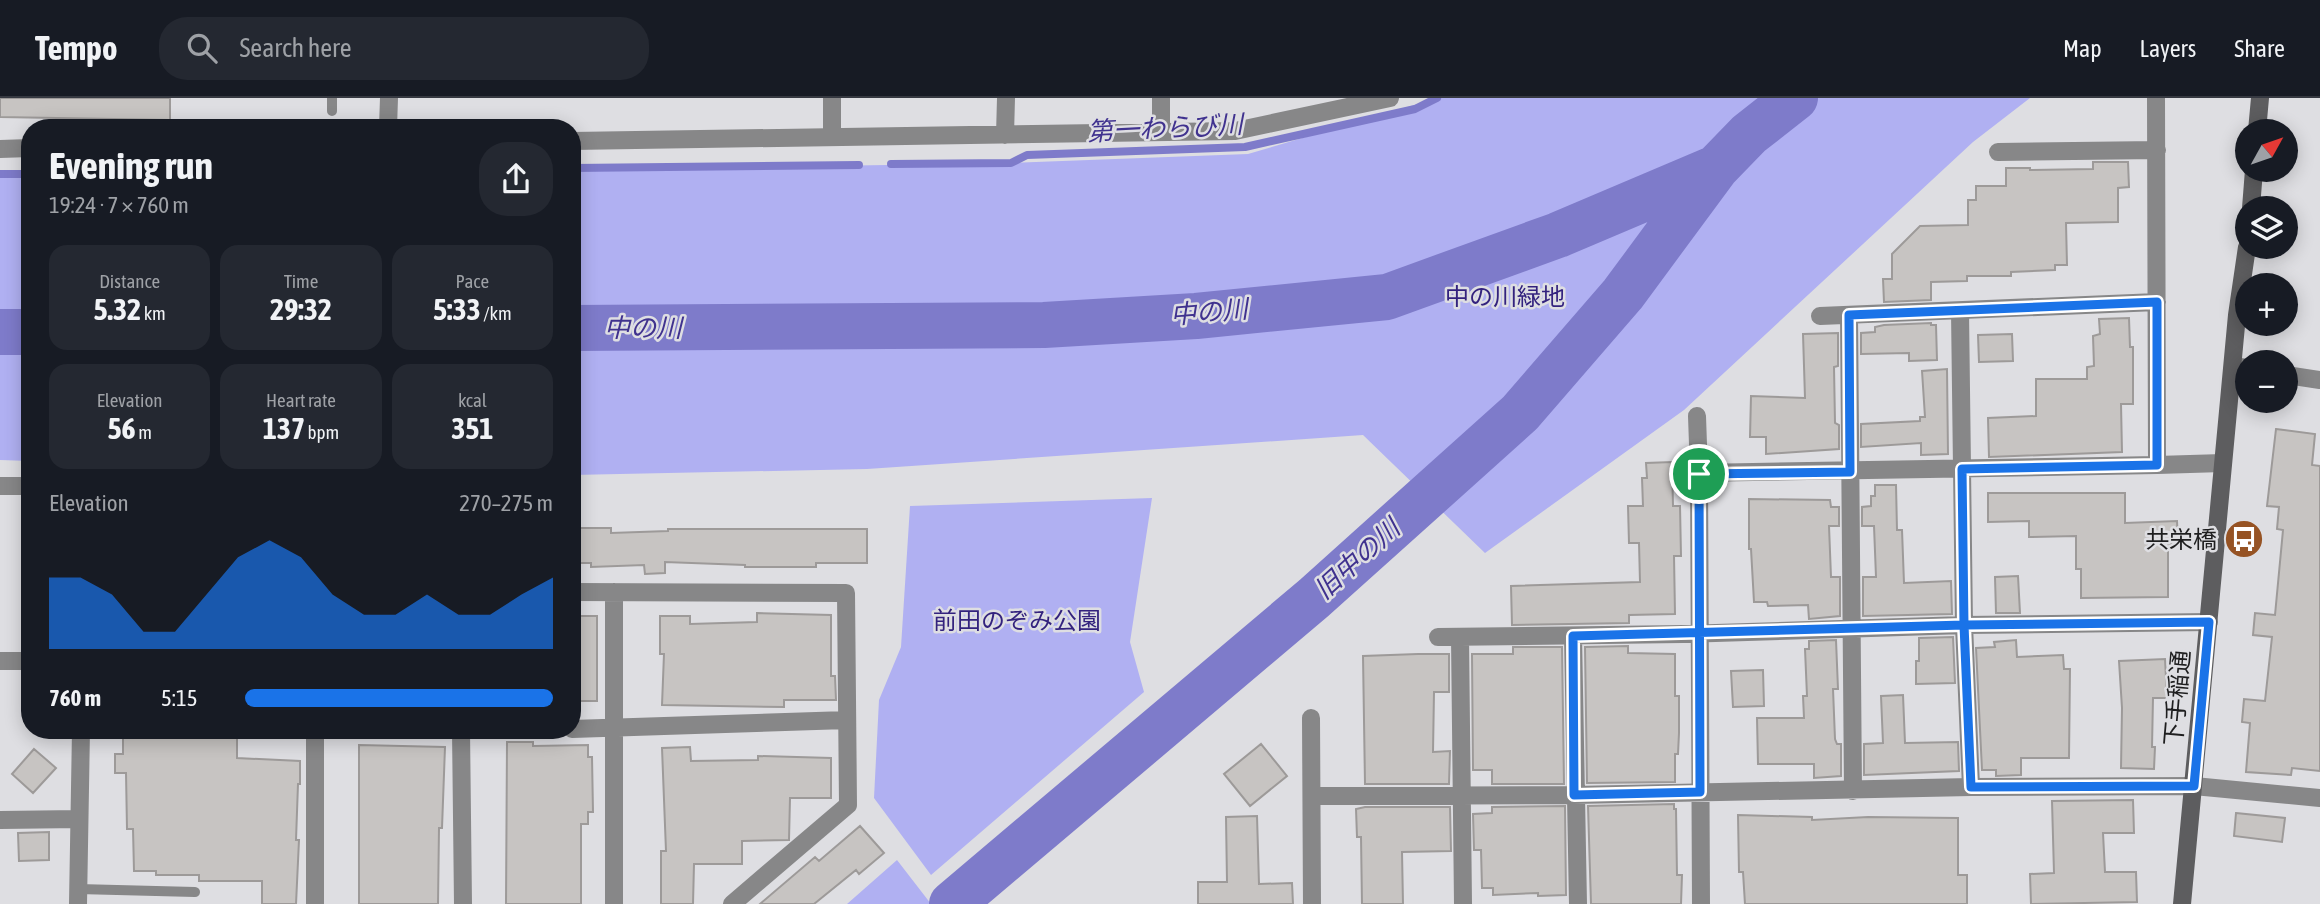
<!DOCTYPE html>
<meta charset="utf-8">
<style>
:root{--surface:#171b24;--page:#242831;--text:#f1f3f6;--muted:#9ea1a6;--line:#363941;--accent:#1a73e8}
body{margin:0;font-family:"Asap Condensed","Noto Sans JP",sans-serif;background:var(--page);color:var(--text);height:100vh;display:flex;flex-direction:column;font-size:26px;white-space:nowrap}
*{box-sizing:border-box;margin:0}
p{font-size:23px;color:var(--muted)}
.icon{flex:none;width:38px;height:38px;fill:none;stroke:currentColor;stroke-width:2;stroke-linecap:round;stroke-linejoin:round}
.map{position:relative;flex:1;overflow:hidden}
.details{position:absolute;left:21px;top:21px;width:560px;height:620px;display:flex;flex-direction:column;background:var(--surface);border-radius:28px;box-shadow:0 4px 18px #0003}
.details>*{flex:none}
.needle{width:46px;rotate:50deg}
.controls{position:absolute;left:2235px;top:21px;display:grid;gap:14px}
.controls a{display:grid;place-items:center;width:63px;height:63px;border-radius:50%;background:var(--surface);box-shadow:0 4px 18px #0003;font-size:35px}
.pin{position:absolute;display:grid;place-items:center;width:60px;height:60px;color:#fff;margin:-30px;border:4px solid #fff;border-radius:50%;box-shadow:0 2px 7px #0007}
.round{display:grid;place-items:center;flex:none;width:74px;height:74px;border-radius:28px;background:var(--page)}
.overview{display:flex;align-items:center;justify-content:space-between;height:119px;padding:0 28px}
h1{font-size:38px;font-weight:700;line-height:52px}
.stats{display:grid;grid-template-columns:repeat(3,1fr);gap:10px;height:119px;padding:7px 28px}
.stats div{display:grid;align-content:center;border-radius:18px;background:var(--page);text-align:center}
.stats b{font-size:30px;font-weight:700}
.stats small{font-size:19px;font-weight:400}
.stats p{font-size:19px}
.chart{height:196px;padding:14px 28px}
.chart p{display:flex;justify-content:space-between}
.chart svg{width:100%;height:126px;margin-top:7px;fill:var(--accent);opacity:.7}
ul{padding:0 28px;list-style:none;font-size:23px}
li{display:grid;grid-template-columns:112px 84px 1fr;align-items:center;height:52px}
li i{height:18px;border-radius:9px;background:var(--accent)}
header{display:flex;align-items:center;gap:42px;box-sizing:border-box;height:98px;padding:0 35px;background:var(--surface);border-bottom:2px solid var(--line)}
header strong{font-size:33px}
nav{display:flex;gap:38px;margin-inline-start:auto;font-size:24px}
.search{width:490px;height:63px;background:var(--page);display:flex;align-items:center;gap:18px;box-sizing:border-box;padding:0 24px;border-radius:28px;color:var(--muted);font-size:26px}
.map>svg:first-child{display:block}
.green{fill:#b0b0f2}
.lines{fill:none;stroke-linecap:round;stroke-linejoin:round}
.stream{stroke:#7e7bca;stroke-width:8}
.river{stroke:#7e7bca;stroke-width:46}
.building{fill:#c7c4c2;stroke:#9d9a99;stroke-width:2}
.lane{stroke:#878788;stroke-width:10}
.street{stroke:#878788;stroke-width:18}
.secondary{stroke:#5d5d5f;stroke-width:18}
.route-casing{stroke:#fff;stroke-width:14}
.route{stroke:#1a73e8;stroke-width:9}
.labels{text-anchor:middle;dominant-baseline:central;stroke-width:5;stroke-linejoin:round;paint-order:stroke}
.park-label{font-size:24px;fill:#33227e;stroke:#dedee2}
.poi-label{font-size:24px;fill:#1e1e1f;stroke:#dedee2;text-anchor:end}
.street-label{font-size:24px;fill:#1e1e1f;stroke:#dedee2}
.water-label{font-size:26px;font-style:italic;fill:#40328f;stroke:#dedee2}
</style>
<header>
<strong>Tempo</strong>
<div class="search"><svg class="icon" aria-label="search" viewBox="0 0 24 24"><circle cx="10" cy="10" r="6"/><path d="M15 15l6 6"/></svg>Search here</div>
<nav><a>Map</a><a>Layers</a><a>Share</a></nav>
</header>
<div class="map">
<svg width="2320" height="806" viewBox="0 0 2320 806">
<rect width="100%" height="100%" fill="#dedee2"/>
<!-- green -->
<path class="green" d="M1438 0H2030L1973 44 1684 312 1485 455 1363 337 867 371 572 377V72L1011 65 1248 56Z
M0 80H30V363L0 362Z
M1152 400 1130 544 1144 594 931 777 874 700 879 602 901 549 910 408Z
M897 762 931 806H847Z"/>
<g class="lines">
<!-- stream -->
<path class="stream" d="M891 66 1011 65 1027 57 1245 49 1415 11 1437 0
M572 70 859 67
M0 76H30"/>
<!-- river -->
<path class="river" d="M572 230 1044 227 1196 218 1387 199 1558 137 1716 70 1749 36 1795 0
M0 234H30
M952 806 1314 500 1520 315 1623 196 1716 70"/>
</g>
<!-- building -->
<path class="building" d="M0 0H170V22L0 19Z
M2093 64H2128L2129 89 2118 90V124L2066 125 2067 167H2055V172L2011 174V178H1967V183L1931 184V202L1884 204 1883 181H1892V156L1920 128 1968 127V102H1976V88H2006V70H2030V72L2093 71Z
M2129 220 2130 249H2133V306H2121L2122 354 1989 359 1988 320 2036 318V281H2087V269L2094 268 2093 238 2100 236 2099 221Z
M1931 225V227H1936L1937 262 1909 263V255L1861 256V235L1875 234V229L1884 227Z
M1838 235V268L1834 269 1835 325 1839 327V351L1766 356V339H1750L1751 298 1805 300 1803 236Z
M2012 236 2013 263 1979 264 1978 237Z
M1947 271 1948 356 1921 357V345L1861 349V326L1920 323V319H1925L1922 273Z
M2276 331 2315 336 2312 367 2320 368V673L2292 670 2291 677 2246 674 2250 625 2242 624 2244 601 2265 603 2272 539 2253 537 2255 515 2275 517 2283 432 2277 431 2279 409 2267 408Z
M1672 364 1673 408H1680L1681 458H1674L1675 516 1629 517V525L1512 527 1511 488 1640 484 1639 445H1629L1628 408H1643L1642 380H1647L1646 365Z
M1875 387H1896L1897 432H1902L1904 485 1951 483 1952 516 1863 518V479H1876L1874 428H1862V409L1871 408V398H1875Z
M1988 395H2125V425L2177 423 2178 445 2168 446V499L2081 500V471H2076V438L2029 439V423L1988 424Z
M1749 401 1830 402 1831 409H1839V428H1829L1831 479H1840V518L1809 521 1808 507 1768 508 1767 504H1754L1751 451H1749Z
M572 430H611V435L668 433V431H867V465H816V469H745V467L665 464V475L645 476 644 467 591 469V465H573Z
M2018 478 2020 515H1996L1995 479Z
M757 515 831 517V578H835L836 602H784V609L662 607 664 556H660V518H690V526L757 524Z
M572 518H597V603H572Z
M1953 539 1955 585 1916 586V563H1919V540Z
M1836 542 1838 591H1833L1835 641 1837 646H1841V678L1814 680V666H1758L1757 620H1804L1803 598H1807L1805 551H1809V543Z
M2016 542 2017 559 2063 557 2064 571H2070L2069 660H2021V677L1996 678V672H1982L1976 550 1995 549 1994 544Z
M1628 548V555L1675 556V598H1679V635L1678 656H1675V684L1587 685 1585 549Z
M1513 549H1562L1564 686H1492V672H1473L1472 556H1513Z
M1418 556H1449V594H1434L1433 654 1450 653 1449 686H1365L1363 558Z
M2165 561 2167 600H2153L2152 649H2155L2154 671 2121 670 2122 610 2119 563Z
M1763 572 1764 608 1733 609 1731 573Z
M1903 597 1905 645 1958 644 1959 673 1864 677V646L1883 645 1881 598Z
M199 638H237V660L300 663V686H298L296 742H299L296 806H262V783H199V777H156V773H134L133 731H127L126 675H115V656H123V640H199Z
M507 644H533V648L588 647V659H592L593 714H588V726H581V806H506Z
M1261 646 1287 678 1250 708 1224 676Z
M359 647 445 649 442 730H439L438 806H359Z
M690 649 691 663 758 662V658L831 660V700H790L789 742 742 743V766H694L693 806H661V753H666L662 650Z
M34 651 56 670 33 695 12 676Z
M2133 702 2134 735H2103L2105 774H2136L2137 804 2031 806 2030 776 2054 775 2052 703Z
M1674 706V711H1676L1677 777H1682L1681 806H1591L1588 708Z
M1565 708 1566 797 1538 798V795L1493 797V790H1482L1481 752H1474L1473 716 1492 715V709Z
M1365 709H1450L1451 753 1402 754 1403 806H1362L1361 739H1357L1356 711Z
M2236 715 2285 720 2282 744 2234 738Z
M1738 717 1812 719V722L1868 719 1958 720V777H1967V806H1745L1743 774H1739Z
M1257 718 1259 786 1292 785 1293 806H1198V784H1227L1226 719Z
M860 728 884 755 859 776 856 772 814 806H760L815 759 819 763Z
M49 734V762L19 763 18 735Z"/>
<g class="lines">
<!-- lane -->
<path class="lane" d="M332 13V0
M78 791 195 794"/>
<!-- street -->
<path class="street" d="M2156 0 2157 367 2223 365
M388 30 389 0
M1161 34V0
M1005 37 1006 0
M832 39V0
M572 43 1235 33 1390 0
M0 51 30 50
M1998 54 2157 52
M1960 213 1964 527 1971 689
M1849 217 1853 693
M1820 218 2157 204
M2233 268 2247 270
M2286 277 2320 282
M1697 318 1699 375 1701 806
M1699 375 2157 367
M0 388H30
M572 494 846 495 848 707 732 806
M614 494V806
M1573 538 1578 806
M1438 539 1683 536 1964 527 2209 524
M1460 539 1463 806
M0 563H30
M1311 620 1312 806
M572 631 847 622
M461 632 463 806
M1312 698 1574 697 1971 689 2194 688 2320 700
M0 722 79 721
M78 806 81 632
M315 806V632"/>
<!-- secondary -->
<path class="secondary" d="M2257 33 2260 0
M2251 110 2254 72
M2182 806 2237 217 2247 149"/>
</g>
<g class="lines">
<!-- route casing -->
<g class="route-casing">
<path id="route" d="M1699 376 1700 694 1574 697 1573 538 1964 527 1971 689 2194 688 2209 524 1964 527 1962 371 2157 367V204L1849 217 1850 374 1699 376"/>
</g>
<!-- route -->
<use href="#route" class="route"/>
</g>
<!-- icons -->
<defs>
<g id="bus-disc" transform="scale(2.0125)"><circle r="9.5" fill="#965324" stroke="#dedee2"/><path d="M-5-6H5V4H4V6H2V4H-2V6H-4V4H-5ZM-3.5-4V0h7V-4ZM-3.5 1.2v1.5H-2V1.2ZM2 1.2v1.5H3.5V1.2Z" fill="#fff"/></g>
</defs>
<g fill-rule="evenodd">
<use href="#bus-disc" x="2244" y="441"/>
</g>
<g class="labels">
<!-- park labels -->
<g class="park-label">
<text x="1505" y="198">中の川緑地</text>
<text x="1017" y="522">前田のぞみ公園</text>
</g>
<!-- poi labels -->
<g class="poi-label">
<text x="2217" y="441">共栄橋</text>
</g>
<!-- street labels -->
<g class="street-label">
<text transform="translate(2177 600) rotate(-85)">下手稲通</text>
</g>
<!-- water labels -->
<g class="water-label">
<text transform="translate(1165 30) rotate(-3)">第一わらび川</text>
<text transform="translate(1209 214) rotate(-5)">中の川</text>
<text x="643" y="230">中の川</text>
<text transform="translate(1357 461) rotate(-42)">旧中の川</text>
</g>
</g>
</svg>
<div class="controls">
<a><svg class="needle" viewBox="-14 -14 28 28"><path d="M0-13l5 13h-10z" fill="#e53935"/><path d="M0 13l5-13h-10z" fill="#9ea1a6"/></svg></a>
<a><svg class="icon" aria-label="layers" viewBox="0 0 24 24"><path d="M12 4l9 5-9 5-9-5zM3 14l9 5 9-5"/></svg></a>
<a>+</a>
<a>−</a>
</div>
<div class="pin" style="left:1699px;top:376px;background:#1e9e55"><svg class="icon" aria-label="arrive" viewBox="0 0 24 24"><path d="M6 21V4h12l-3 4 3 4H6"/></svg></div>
<section class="details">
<div class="overview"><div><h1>Evening run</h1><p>19:24 · 7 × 760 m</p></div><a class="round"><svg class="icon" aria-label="share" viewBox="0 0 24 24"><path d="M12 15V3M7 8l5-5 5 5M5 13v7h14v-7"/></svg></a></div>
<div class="stats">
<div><p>Distance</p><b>5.32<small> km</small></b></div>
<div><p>Time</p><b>29:32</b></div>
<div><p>Pace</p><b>5:33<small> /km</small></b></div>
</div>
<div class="stats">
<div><p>Elevation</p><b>56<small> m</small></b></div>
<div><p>Heart rate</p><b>137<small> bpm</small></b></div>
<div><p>kcal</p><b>351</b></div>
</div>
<div class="chart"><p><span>Elevation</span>270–275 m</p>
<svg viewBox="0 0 160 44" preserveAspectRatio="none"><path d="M0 44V19L10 19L20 25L30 38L40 38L50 25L60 12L70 6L80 12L90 25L100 32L110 32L120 25L130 32L140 32L150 25L160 19V44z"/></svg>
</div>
<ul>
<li><b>760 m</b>5:15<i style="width:100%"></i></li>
</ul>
</section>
</div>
